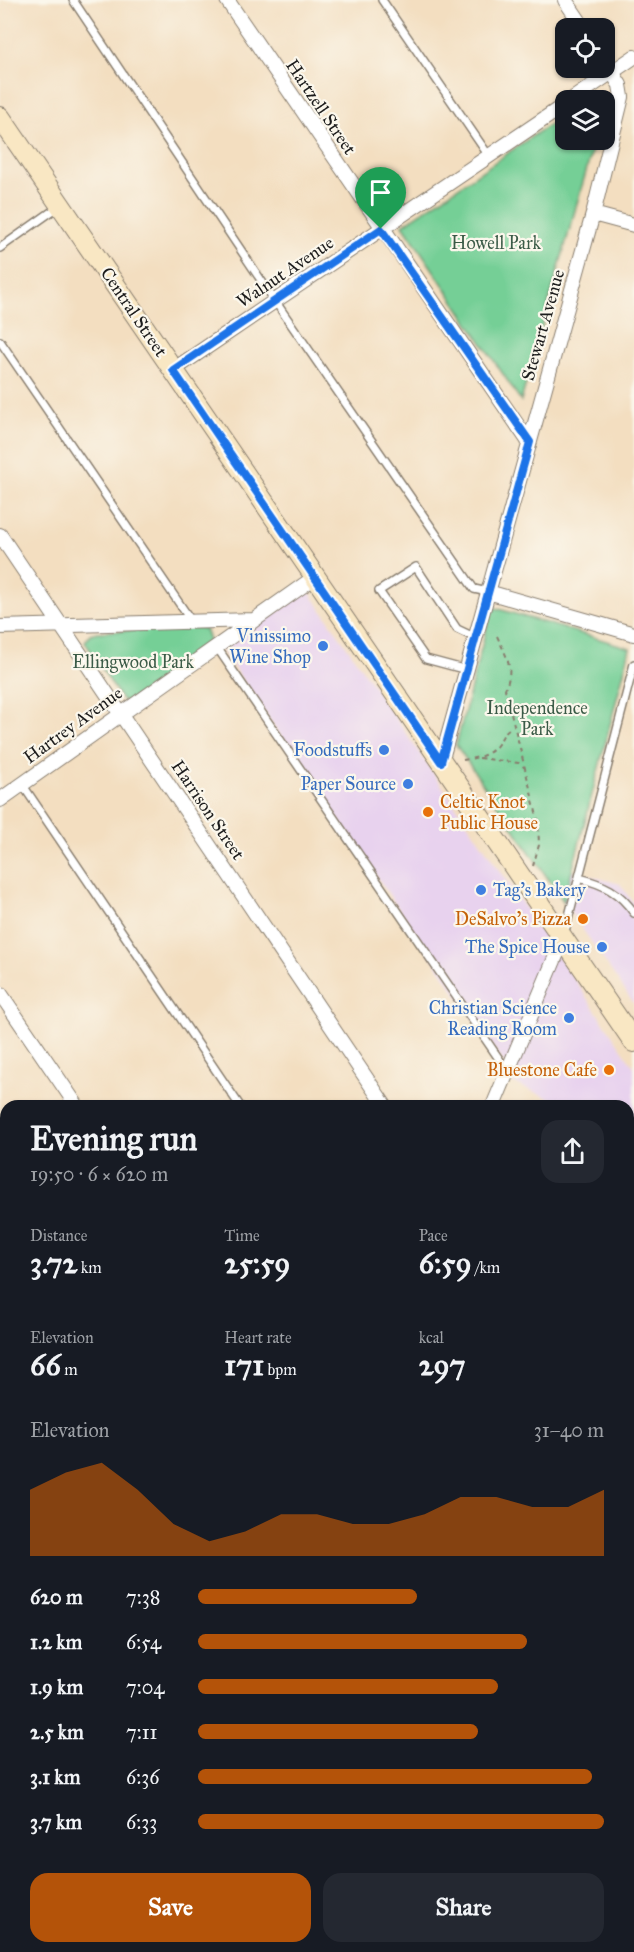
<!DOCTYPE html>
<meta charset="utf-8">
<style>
:root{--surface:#171b24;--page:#242831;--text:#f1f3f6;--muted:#9ea1a6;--accent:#b45309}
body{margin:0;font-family:"IM FELL Great Primer",serif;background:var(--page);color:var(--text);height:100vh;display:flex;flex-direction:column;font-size:22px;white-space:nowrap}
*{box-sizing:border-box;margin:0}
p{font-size:20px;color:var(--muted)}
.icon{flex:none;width:33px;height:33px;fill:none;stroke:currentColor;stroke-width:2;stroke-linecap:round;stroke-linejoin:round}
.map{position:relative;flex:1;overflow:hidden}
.sheet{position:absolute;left:0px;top:1100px;width:634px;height:854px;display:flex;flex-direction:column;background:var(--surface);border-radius:18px 18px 0 0;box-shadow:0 2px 4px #0004}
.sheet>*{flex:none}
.buttons{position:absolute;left:555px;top:18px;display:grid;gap:12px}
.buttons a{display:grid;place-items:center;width:60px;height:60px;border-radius:12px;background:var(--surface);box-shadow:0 2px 4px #0004;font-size:30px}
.pin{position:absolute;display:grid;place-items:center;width:51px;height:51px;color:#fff;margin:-62px -26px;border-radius:50% 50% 50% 0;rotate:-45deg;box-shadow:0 0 6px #0007}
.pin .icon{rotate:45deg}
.round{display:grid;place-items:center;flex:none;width:63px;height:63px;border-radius:18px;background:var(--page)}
.overview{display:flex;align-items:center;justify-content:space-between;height:102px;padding:0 30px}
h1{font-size:33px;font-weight:700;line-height:45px}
.stats{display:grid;grid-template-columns:repeat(3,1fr);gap:9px;height:102px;padding:6px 30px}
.stats div{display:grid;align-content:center}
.stats b{font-size:30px;font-weight:700}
.stats small{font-size:16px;font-weight:400}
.stats p{font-size:16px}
.chart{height:168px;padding:12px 30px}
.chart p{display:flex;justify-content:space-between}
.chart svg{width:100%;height:108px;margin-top:6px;fill:var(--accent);opacity:.7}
.cta{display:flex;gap:12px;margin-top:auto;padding:12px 30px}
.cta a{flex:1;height:69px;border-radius:18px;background:var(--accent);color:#fff;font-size:24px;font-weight:700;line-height:69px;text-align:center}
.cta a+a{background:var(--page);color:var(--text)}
ul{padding:0 30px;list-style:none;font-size:20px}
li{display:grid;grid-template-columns:96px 72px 1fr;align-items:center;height:45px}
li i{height:15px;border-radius:8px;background:var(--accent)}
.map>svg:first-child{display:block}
.built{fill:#e8d2ee}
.green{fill:#75cf96;stroke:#487659;stroke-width:1.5}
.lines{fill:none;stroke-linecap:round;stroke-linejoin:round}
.service-casing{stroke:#887d6e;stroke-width:10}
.minor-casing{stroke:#887d6e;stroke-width:16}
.tertiary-casing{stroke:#887d6e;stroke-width:21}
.secondary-casing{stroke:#887d6e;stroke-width:22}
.path{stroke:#887d6e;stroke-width:2;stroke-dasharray:4.5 4.5;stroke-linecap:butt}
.service{stroke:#fff;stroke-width:7}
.minor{stroke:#fff;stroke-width:14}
.tertiary{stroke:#fff;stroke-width:18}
.secondary{stroke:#f9e7c3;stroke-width:20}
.rail{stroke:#1c1c1c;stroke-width:4.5;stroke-dasharray:9 4.5;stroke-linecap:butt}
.route-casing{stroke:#fff;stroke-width:12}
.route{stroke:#1a73e8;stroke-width:8}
.shop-dot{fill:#3f7fe0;stroke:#fbf7ec;stroke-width:2}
.food-dot{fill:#e8710a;stroke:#fbf7ec;stroke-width:2}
.labels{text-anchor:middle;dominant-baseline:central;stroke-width:4.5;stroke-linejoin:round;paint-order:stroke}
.street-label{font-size:18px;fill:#1c1c1c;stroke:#fbf7ec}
.park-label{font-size:18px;fill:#3b5b47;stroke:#fbf7ec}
.shop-label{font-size:18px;fill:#366cbe;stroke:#fbf7ec;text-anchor:end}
.food-label{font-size:18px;fill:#c56008;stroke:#fbf7ec;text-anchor:end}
</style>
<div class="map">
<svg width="634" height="1952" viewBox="0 0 634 1952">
<rect width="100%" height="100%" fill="#fbf7ec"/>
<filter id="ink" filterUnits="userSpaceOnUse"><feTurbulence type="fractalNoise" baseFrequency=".0167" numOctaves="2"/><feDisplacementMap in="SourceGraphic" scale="12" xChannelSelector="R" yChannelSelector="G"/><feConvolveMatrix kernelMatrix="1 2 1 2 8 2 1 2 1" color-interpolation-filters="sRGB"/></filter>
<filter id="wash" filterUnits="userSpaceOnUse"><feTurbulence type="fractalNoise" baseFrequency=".008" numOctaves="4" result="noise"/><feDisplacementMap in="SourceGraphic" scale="24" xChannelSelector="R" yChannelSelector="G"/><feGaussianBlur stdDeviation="1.35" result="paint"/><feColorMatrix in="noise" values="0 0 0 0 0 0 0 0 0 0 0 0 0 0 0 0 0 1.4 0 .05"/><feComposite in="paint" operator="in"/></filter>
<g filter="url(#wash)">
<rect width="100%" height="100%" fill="#f3dec0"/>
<!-- built -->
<path class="built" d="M308 590 634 1067V1136L629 1133 628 1106 565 1105 506 1080 510 1072 222 650Z
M572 871 620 884 634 904V1004L564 902Z
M634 1161V1520L629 1533 628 1174Z
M157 1947H450L448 1952H155Z"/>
<!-- green -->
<path class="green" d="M565 114 566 140H595L521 401 403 225Z
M492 607 630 648 564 902 456 745Z
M197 627 205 629 210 643 128 703 121 699 85 642 90 634 97 632Z
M169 1947H307V1952H166Z"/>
</g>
<g filter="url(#ink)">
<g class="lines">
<!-- service casing -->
<g class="service-casing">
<path id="service" d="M73 0 275 301 474 589 488 592
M382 0 489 156
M0 248 58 207
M0 341 192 622
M216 646 508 1072
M467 670 426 659 379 591 416 567 457 629 476 638
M22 784 240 1106
M579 878C603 884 620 892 634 913
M564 935 634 664
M628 1179 634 1166
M0 1287 6 1296
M628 1427 634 1430
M628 1474 634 1476
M0 1844 6 1853
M70 1947 74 1952
M52 1952 59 1947"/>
</g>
<!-- minor casing -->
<g class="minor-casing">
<path id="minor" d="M227 0 529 442
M565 0 584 28
M571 100 634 57
M593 214 634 225
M173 370 566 104
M0 535 385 1106
M488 592 634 634
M0 627 253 620
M441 762 593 214 622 97 620 85 604 59
M0 800 315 577
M0 993 77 1106
M493 1106 563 939
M628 1292 634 1294
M0 1450 6 1446
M0 1563 6 1572
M628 1829 634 1817
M128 1952 130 1947
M576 1952 579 1947"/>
</g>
<!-- tertiary casing -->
<g class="tertiary-casing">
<path id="tertiary" d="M628 1913 634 1921"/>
</g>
<!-- secondary casing -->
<g class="secondary-casing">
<path id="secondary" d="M0 117 634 1042
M628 1589 634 1577
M472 1952 474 1947"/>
</g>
<!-- path -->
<path class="path" d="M497 636C506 656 515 668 505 689L538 820 539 845 533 866
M479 758 519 763 525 768
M463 760C476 758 490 756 498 744 503 737 504 730 513 727"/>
<!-- service -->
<use href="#service" class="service"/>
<!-- minor -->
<use href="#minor" class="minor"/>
<!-- tertiary -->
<use href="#tertiary" class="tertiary"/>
<!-- secondary -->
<use href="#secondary" class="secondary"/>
<!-- rail -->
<path class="rail" d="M628 1698 634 1685
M628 1724 634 1711
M522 1952 524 1947
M532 1952 534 1947"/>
</g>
</g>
<g class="lines" filter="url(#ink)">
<!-- route casing -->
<g class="route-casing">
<path id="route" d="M381 229 530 442 441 762 173 370Z"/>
</g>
<!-- route -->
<use href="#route" class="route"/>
</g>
<!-- markers -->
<g class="shop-dot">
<circle cx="323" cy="646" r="6"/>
<circle cx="384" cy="750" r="6"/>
<circle cx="408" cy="784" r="6"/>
<circle cx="481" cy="890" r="6"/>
<circle cx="602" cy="947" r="6"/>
<circle cx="569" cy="1018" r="6"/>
</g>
<g class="food-dot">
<circle cx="428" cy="812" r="6"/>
<circle cx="583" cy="919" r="6"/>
<circle cx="609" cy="1070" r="6"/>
</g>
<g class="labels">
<!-- street labels -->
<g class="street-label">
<text transform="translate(321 107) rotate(56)">Hartzell Street</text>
<text transform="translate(285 272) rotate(-34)">Walnut Avenue</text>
<text transform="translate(134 312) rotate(56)">Central Street</text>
<text transform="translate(543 325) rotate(-74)">Stewart Avenue</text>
<text transform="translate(73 725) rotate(-36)">Hartrey Avenue</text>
<text transform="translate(208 810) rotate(56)">Harrison Street</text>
</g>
<!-- park labels -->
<g class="park-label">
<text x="496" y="243">Howell Park</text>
<text x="133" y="662">Ellingwood Park</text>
<text x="537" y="708">Independence<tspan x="537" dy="21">Park</tspan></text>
</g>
<!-- shop labels -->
<g class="shop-label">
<text x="311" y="636">Vinissimo<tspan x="311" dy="21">Wine Shop</tspan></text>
<text x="372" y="750">Foodstuffs</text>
<text x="396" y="784">Paper Source</text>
<text x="493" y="890" text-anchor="start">Tag's Bakery</text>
<text x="590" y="947">The Spice House</text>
<text x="557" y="1008">Christian Science<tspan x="557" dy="21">Reading Room</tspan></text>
</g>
<!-- food labels -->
<g class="food-label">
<text x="440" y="802" text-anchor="start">Celtic Knot<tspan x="440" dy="21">Public House</tspan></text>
<text x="571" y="919">DeSalvo's Pizza</text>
<text x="597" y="1070">Bluestone Cafe</text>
</g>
</g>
</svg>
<div class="buttons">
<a><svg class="icon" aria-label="locate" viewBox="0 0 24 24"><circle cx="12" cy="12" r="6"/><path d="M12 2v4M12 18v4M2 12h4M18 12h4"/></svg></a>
<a><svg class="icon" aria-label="layers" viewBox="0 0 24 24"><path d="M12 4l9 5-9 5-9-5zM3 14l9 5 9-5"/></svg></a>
</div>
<div class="pin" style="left:381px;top:229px;background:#1e9e55"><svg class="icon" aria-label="arrive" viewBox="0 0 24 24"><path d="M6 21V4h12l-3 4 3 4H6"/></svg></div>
<section class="sheet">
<div class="overview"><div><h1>Evening run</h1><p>19:50 · 6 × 620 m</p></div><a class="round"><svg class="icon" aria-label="share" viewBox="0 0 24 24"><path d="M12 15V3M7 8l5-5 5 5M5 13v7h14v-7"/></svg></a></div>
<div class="stats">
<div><p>Distance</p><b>3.72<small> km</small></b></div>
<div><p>Time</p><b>25:59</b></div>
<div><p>Pace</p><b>6:59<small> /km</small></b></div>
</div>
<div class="stats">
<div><p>Elevation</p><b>66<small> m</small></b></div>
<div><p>Heart rate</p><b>171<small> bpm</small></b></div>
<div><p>kcal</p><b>297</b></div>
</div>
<div class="chart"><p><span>Elevation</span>31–40 m</p>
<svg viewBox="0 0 160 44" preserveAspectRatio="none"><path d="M0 44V17L10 10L20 6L30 17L40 31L50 38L60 34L70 27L80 27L90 31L100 31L110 27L120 20L130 20L140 24L150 24L160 17V44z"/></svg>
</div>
<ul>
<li><b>620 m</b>7:38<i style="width:54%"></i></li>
<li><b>1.2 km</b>6:54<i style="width:81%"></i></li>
<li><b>1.9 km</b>7:04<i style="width:74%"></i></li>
<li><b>2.5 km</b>7:11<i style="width:69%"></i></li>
<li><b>3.1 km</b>6:36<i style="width:97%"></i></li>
<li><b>3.7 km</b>6:33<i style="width:100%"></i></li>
</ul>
<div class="cta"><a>Save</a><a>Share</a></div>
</section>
</div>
